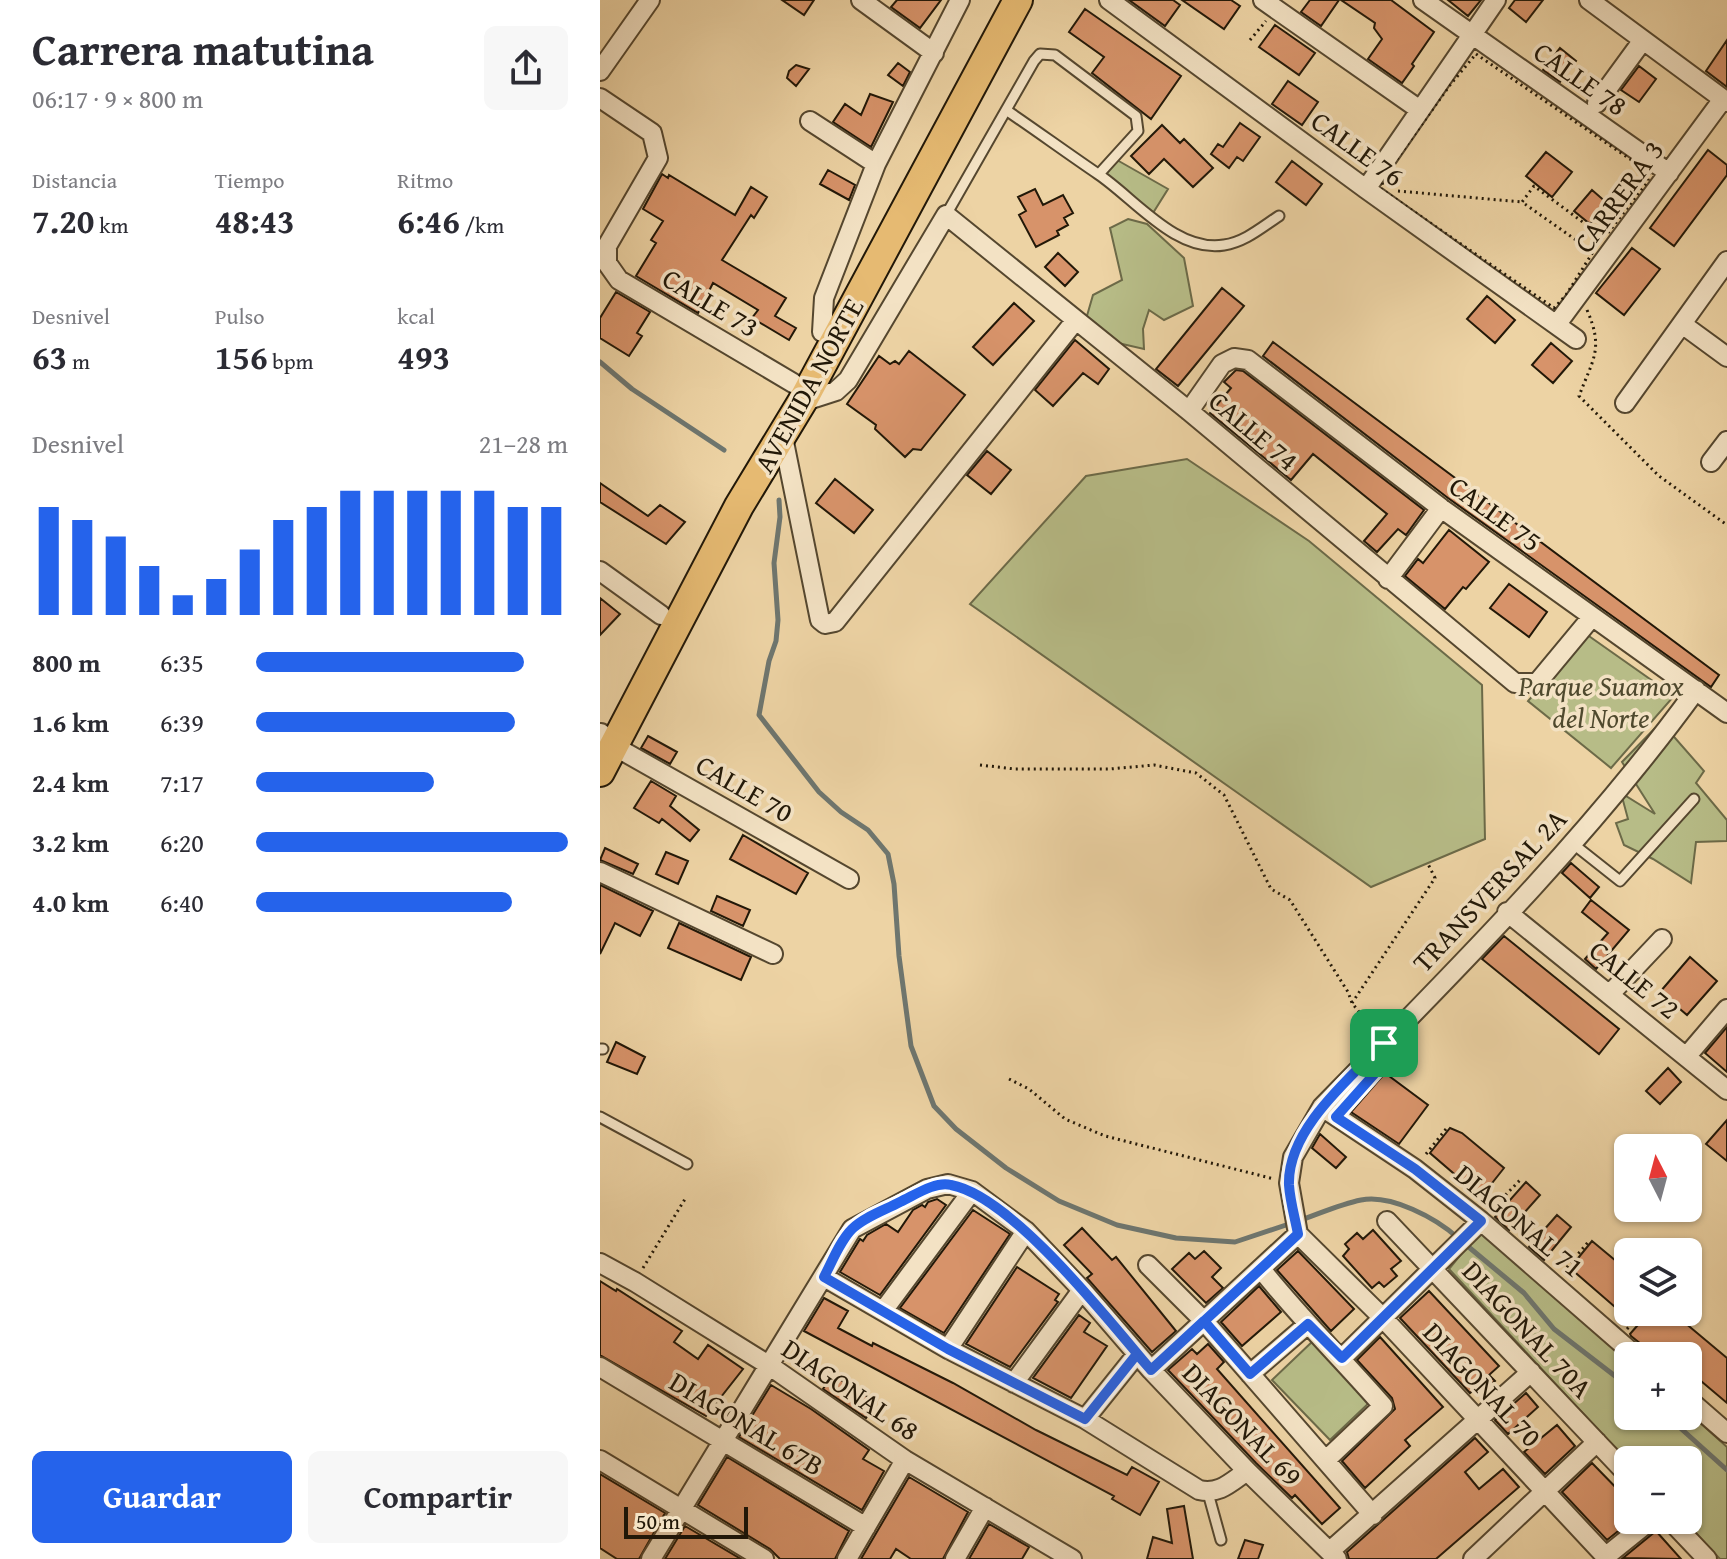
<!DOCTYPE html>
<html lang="es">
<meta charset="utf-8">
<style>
:root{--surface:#fff;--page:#f7f7f7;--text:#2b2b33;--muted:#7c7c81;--accent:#2563eb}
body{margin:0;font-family:"Gentium Book Plus",serif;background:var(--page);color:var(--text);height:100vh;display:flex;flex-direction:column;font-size:30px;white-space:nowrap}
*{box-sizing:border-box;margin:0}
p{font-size:26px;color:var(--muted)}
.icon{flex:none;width:44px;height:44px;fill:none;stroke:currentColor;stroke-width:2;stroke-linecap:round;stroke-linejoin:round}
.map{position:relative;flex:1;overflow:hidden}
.sheet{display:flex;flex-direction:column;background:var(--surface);width:600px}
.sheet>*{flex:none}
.needle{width:52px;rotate:354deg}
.buttons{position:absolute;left:1014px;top:1134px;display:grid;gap:16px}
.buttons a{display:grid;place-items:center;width:88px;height:88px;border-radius:12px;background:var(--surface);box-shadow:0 2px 6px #0004;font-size:40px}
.scale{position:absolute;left:24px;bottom:20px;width:124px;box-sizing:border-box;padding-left:8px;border:4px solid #221808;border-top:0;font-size:22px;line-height:28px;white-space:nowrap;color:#221808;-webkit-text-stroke:6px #f3e2c4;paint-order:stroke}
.pin{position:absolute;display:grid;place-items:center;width:68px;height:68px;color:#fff;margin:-34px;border-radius:16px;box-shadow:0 4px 12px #0006}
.round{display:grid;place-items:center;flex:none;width:84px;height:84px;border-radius:12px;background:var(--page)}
.headline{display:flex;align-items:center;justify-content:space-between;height:136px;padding:0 32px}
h1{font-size:44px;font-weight:800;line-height:60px}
.figures{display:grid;grid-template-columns:repeat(3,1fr);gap:12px;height:136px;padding:8px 32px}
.figures div{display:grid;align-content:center}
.figures b{font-size:34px;font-weight:800}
.figures small{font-size:22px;font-weight:400}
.figures p{font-size:22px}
.chart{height:224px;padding:16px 32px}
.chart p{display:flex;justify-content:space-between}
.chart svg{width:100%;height:144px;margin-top:8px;stroke:var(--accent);stroke-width:6}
.action{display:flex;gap:16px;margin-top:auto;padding:16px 32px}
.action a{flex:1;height:92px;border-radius:12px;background:var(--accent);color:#fff;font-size:32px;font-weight:800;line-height:92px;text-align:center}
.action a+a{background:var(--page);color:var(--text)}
ul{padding:0 32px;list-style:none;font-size:26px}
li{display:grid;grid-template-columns:128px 96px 1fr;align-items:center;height:60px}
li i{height:20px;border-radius:10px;background:var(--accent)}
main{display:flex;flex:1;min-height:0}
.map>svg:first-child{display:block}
.green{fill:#b7bc87;stroke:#6c6a48;stroke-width:2}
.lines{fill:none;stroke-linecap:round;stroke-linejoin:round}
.stream{stroke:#6e766f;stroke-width:5}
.building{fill:#d7936a;stroke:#221808;stroke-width:2}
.service-casing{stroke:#55472f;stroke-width:13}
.minor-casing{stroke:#55472f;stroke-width:22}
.primary-casing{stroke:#221808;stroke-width:32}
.path{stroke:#221808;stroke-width:3;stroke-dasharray:2 4;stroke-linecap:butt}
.service{stroke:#f3e2c4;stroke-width:9}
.minor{stroke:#f3e2c4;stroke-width:18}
.primary{stroke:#e6ba72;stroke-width:28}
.route-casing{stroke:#fff;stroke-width:16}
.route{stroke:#2563eb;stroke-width:10}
.labels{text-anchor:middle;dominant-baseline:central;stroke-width:7;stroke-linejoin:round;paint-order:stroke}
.street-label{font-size:28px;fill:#221808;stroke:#f3e2c4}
.park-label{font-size:28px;font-style:italic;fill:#4f492e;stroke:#f3e2c4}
</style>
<main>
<section class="sheet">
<div class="headline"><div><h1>Carrera matutina</h1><p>06:17 · 9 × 800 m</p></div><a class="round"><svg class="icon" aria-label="share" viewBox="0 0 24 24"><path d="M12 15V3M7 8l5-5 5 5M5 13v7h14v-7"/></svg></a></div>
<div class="figures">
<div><p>Distancia</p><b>7.20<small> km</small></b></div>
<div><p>Tiempo</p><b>48:43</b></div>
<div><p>Ritmo</p><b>6:46<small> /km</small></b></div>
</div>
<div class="figures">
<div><p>Desnivel</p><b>63<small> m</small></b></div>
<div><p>Pulso</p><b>156<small> bpm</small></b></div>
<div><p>kcal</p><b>493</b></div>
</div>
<div class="chart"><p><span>Desnivel</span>21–28 m</p>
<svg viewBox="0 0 160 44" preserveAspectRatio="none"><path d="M5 44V11M15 44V15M25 44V20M35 44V29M45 44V38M55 44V33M65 44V24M75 44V15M85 44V11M95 44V6M105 44V6M115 44V6M125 44V6M135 44V6M145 44V11M155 44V11"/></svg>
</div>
<ul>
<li><b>800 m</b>6:35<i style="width:86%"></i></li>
<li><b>1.6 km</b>6:39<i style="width:83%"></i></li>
<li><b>2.4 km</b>7:17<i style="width:57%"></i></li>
<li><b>3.2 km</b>6:20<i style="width:100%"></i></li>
<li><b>4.0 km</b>6:40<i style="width:82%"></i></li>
</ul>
<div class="action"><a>Guardar</a><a>Compartir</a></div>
</section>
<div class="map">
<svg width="1127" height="1559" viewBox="0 0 1127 1559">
<rect width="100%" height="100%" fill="#edd3a4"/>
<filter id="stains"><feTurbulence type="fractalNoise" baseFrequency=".0025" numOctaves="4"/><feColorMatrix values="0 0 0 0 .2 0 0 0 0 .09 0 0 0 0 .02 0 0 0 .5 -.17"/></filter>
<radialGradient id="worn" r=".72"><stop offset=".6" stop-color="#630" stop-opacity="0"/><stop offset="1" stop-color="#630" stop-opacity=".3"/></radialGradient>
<!-- green -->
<path class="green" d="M517 160 568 189 553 213 505 175Z
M528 219 547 224 584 258 593 306 564 320 549 310 543 329 544 349 505 340 484 326 493 295 522 280 510 228Z
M587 459 709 541 882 685 885 839 771 887 370 604 486 476Z
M986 634 1074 696 1011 768 928 701Z
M1061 722 1104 771 1096 783 1127 820V841L1096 842 1091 883 1053 859 1024 845 1016 823 1028 819 1021 793 1055 814 1022 762Z
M883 1227 1028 1358V1416H1088V1412L1127 1447V1559H1120L1082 1520H1088V1460L1028 1462 849 1269Z
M714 1340 772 1400 730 1440 672 1380Z"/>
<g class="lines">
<!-- stream -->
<path class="stream" d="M0 362 32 389 124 450
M179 500 180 517 174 563 178 620 176 641 169 661 159 715 219 792 241 812 268 830 288 854 294 884 299 956 311 1046 334 1106 356 1129 406 1168 459 1201 517 1225 576 1238 635 1242 692 1223
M701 1220C721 1213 741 1204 761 1200 791 1194 836 1218 858 1238
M865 1244 924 1293 954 1329 1028 1386
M1067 1416 1127 1470"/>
</g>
<!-- building -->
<path class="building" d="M182 0H214L204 15Z
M297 0H341L320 28 291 7Z
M529 0H573L580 5 565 26Z
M582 0H631L640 6 624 29Z
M710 0H739L721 26 701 12Z
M741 0H791L834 32 812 64 814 66 802 83 768 59 782 39 774 28 775 23Z
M848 0H881L868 16Z
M915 0H943L926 22 909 8Z
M485 9 581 76 551 119 492 73 504 57 469 32Z
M675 25 715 53 699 75 659 47Z
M1127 40V87L1106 71Z
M960 48 976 61 960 82 943 70Z
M298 63 310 72 303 86 288 75Z
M196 65 209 69 196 86 187 78 189 71Z
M1039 66 1056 79 1039 102 1021 90Z
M688 81 718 102 702 125 672 104Z
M270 94 293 102 271 147 233 122 245 104 261 115Z
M640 123 660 137 643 161 637 157 629 168 611 154 618 144 623 147Z
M562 125 580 143 584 139 613 168 593 187 564 159 549 174 531 156Z
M1108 150 1127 165V175L1074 246 1050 228Z
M946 152 972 172 952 197 926 176Z
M692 161 722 184 706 205 676 182Z
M228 170 255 185 249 200 220 184Z
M62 174 68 178 69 175 135 215 151 187 167 197 154 218 151 215 122 260 186 298 175 316 196 328 189 340 152 318 158 310 113 283 98 313 36 276 56 243 51 240 63 221 43 209Z
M435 189 443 205 463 195 473 213 464 218 468 225 457 231 459 235 436 247 419 215 426 211 418 197Z
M992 190 1007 203 990 224 974 211Z
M1032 248 1060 269 1024 315 996 293Z
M458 253 478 272 465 286 445 267Z
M622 288 644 306 578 386 556 369Z
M16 292 50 312 37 333 42 336 29 356 0 338V318Z
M887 296 915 320 895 343 867 319Z
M414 303 434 321 393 365 373 347Z
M475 340 509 369 498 384 483 373 453 406 435 390Z
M673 342 1119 675 1111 687 848 498 663 356Z
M951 343 972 361 953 383 932 365Z
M309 351 365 395 321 450 313 449 305 457 275 429 276 425 247 404 279 356 290 364 295 361 299 364Z
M636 370 643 371 824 510 806 535 798 529 777 552 764 541 787 514 713 454 691 480 610 413 631 388 624 382Z
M387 451 411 470 391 494 367 475Z
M235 479 273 510 254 533 216 503Z
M0 483 48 516 60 505 85 522 66 544 0 502Z
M849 530 889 562 866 589 863 587 845 609 805 576 818 559 823 563Z
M909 584 947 612 929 637 890 608Z
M0 598 20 614 0 635Z
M48 736 77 752 70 764 41 748Z
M51 781 76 796 70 806 99 830 90 841 62 819 59 823 34 808Z
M143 835 208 873 196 894 130 859Z
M5 848 38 864 33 874 0 860Z
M66 852 88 861 78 884 56 874Z
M971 863 999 887 990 898 962 873Z
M0 885 53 911 40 936 15 923 0 954Z
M117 896 150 910 143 926 111 911Z
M991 900 1029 930 996 969 985 959 1008 933 982 912Z
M79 923 151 957 141 980 68 948Z
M904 936 1019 1029 999 1054 882 959Z
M1090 957 1117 981 1087 1015 1060 992Z
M1127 1027V1072L1105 1053Z
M16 1042 45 1057 37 1074 7 1062Z
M1068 1068 1081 1082 1060 1104 1046 1091Z
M785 1073 828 1105 799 1144 751 1112Z
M1127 1120V1161L1106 1144Z
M850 1128 862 1133 904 1168 881 1197 830 1153Z
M720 1134 746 1157 736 1168 712 1148Z
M926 1182 940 1195 909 1230 895 1217Z
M337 1199 346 1205 280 1295 240 1272 260 1239 263 1241 267 1235 286 1224 298 1232 313 1210 322 1205 325 1207 328 1202Z
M373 1210 410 1234 344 1333 300 1308Z
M957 1215 971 1227 944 1260 929 1247Z
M482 1228 512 1260 516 1257 576 1331 552 1352 487 1278 492 1274 464 1245Z
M773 1230 801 1261 791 1269 797 1276 784 1287 779 1282 772 1288 743 1256 749 1249 745 1244 757 1233 763 1239Z
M992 1241 1028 1271V1312H1072L1127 1358V1403L1088 1370V1356H1056L1031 1336 1030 1334 1037 1326 970 1268Z
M604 1251 621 1268 612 1277 623 1288 606 1303 572 1269 589 1253 595 1259Z
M698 1251 754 1309 731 1331 677 1270Z
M417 1267 459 1294 455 1300 458 1302 410 1367 366 1344Z
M0 1281 16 1291 17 1289 82 1331 74 1342 98 1359 108 1345 143 1369 106 1416 0 1355Z
M659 1286 681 1312 642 1346 621 1322Z
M829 1291 899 1366 889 1375 895 1381 882 1392 877 1387 870 1393 800 1318Z
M224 1298 248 1311 238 1328 272 1346 273 1343 353 1383 436 1430 527 1475 532 1467 559 1482 540 1515 512 1499 514 1496 204 1331Z
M479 1315 490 1323 484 1332 507 1346 471 1398 433 1378Z
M780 1337 843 1407 805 1440 810 1446 765 1488 742 1461 795 1409 792 1398 757 1360Z
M608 1344 624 1362 617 1369 740 1508 722 1524 695 1495 692 1498 656 1463 568 1370 592 1349 597 1354Z
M231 1377H236L276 1402 266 1418 223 1389Z
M171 1385 211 1409 269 1450 263 1459 284 1471 262 1510 139 1437Z
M926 1393 938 1407 908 1434 895 1420Z
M957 1425 975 1446 945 1474 924 1452Z
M875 1438 888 1452 865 1472 879 1489 903 1469 919 1487 836 1559H749L747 1552Z
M127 1457 249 1531 235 1559H180L170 1549 98 1505Z
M992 1463 1028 1500V1520H1032L1007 1540 962 1492Z
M0 1474 65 1513 39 1559H17L0 1548Z
M309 1477 368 1512 343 1559H311L296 1549 290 1559H261Z
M584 1506 593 1559H547L553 1537 572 1543 567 1509Z
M389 1524 429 1547 422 1559H369Z
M85 1526 141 1559H65Z
M1056 1531 1081 1559 1023 1558Z
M645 1540 663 1545 658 1559H638Z"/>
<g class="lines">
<!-- service casing -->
<g class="service-casing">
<path id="service" d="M406 110C437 131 467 153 498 174 534 198 576 253 624 245 645 242 662 227 679 216
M346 215 434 61 440 54 455 55 536 116 538 131 499 174
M972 843 1020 881 1094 799
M0 1049H3
M0 1117 87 1164
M736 1117 785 1062V1047
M608 1493 621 1540"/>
</g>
<!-- minor casing -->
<g class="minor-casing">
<path id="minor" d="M261 0 334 53
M509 0 766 189 976 339
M663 0 820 110
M823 0 1069 173
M989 0 1127 102
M0 71 50 0
M0 98 52 133 58 158 7 246V263L19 280 193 383
M997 103 1043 40
M210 121 276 164
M766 189 896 0
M957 324 1123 99
M1082 324 1127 357
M222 332 224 298 276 164 360 0
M202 402 236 391 248 380 346 215 589 411 915 683H937L991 618
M1025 403 1127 261
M589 411 622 364 634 358 648 360 841 508 1127 713
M183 437 220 620 225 624 235 622 475 321
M1111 462 1127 441
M0 571 61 615
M788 579 841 508
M0 733H1
M14 746 249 879
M0 872 173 954
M907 912 1127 1090
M1010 994 1062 939
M1086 1057 1127 1009
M722 1107 815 1169 881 1221 1036 1356
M787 1221 1028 1475
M0 1263 35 1282 170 1366 305 1460 472 1559
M548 1265 604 1321 773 1515
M661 1269C699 1317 743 1360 783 1406L726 1460
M224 1277 348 1349 485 1419 599 1490C619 1495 631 1482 647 1471
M283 1311 372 1191
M348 1349 426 1231
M742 1358 881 1221
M0 1367 266 1527
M551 1370 698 1234
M650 1374 708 1324
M414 1383 482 1290
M1088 1399 1127 1433
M485 1419 537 1354
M0 1460 164 1559
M1070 1520 1107 1559
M730 1551 931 1372
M1005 1557 1051 1520
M51 1559 252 1229 327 1189 348 1184 372 1191 426 1231 482 1290 551 1370 647 1471 737 1559
M247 1559 305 1460
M355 1559 385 1507
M873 1559 997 1442
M1008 1559 783 1318 698 1234 689 1183 693 1157 722 1107C851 975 987 840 1096 690"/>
</g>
<!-- primary casing -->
<g class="primary-casing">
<path id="primary" d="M0 772 139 506 202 402 418 0"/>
</g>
<!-- path -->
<path class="path" d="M650 40 666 21
M876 54 1049 172 1048 181 1008 233 984 223 934 186 922 202 993 252 966 295 954 308 781 189 784 177 850 85Z
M798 191 922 202
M987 310C1004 349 993 359 979 396L1059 476 1127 525
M380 765 415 769H510L554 765 596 773 624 795 671 889 690 900 748 992 752 1003 774 1031
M752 1003 835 878 828 864
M409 1079 429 1089 465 1119 505 1136 674 1179
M826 1154 846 1129
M893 1208 921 1179
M43 1268 85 1199
M963 1272 989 1241
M1027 1329 1043 1312"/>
<!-- service -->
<use href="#service" class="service"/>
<!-- minor -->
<use href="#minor" class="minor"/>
<!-- primary -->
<use href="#primary" class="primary"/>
</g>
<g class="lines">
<!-- route casing -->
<g class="route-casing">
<path id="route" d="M784 1043C749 1079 687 1130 689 1185 690 1201 695 1218 698 1234 649 1280 600 1325 551 1370L537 1354 485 1419 348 1349 224 1277C232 1262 240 1241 252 1229 264 1217 285 1210 300 1202 315 1195 335 1181 351 1185 412 1196 510 1322 551 1370L604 1321 650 1374 708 1324 742 1358 881 1221 815 1169 736 1117 785 1062 784 1043"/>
</g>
<!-- route -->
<use href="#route" class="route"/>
</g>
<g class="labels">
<!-- street labels -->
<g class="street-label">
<text transform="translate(981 78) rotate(35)">CALLE 78</text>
<text transform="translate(758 148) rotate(36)">CALLE 76</text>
<text transform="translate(1018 196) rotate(-54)">CARRERA 3</text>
<text transform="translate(111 302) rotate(31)">CALLE 73</text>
<text transform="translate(208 385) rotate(-61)">AVENIDA NORTE</text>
<text transform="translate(654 430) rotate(40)">CALLE 74</text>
<text transform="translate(896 513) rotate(36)">CALLE 75</text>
<text transform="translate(145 788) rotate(30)">CALLE 70</text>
<text transform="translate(889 890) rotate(-47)">TRANSVERSAL 2A</text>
<text transform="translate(1035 979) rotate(39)">CALLE 72</text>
<text transform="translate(920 1220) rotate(40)">DIAGONAL 71</text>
<text transform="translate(928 1329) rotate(47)">DIAGONAL 70A</text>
<text transform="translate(883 1384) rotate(47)">DIAGONAL 70</text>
<text transform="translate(251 1389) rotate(34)">DIAGONAL 68</text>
<text transform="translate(147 1423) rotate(31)">DIAGONAL 67B</text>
<text transform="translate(643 1424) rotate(46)">DIAGONAL 69</text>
</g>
<!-- park labels -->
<g class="park-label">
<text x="1001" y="685">Parque Suamox<tspan x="1001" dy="32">del Norte</tspan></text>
</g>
</g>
<rect width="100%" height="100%" filter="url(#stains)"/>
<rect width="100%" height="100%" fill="url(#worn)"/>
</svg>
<div class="buttons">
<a><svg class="needle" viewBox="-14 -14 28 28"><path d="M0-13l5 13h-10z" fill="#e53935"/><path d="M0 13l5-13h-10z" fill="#7c7c81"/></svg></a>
<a><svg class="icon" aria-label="layers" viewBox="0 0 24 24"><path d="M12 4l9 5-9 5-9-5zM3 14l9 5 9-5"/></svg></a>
<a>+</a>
<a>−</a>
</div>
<div class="scale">50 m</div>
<div class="pin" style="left:784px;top:1043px;background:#1e9e55"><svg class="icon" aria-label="arrive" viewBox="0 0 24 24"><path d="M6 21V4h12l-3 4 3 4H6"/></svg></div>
</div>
</main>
